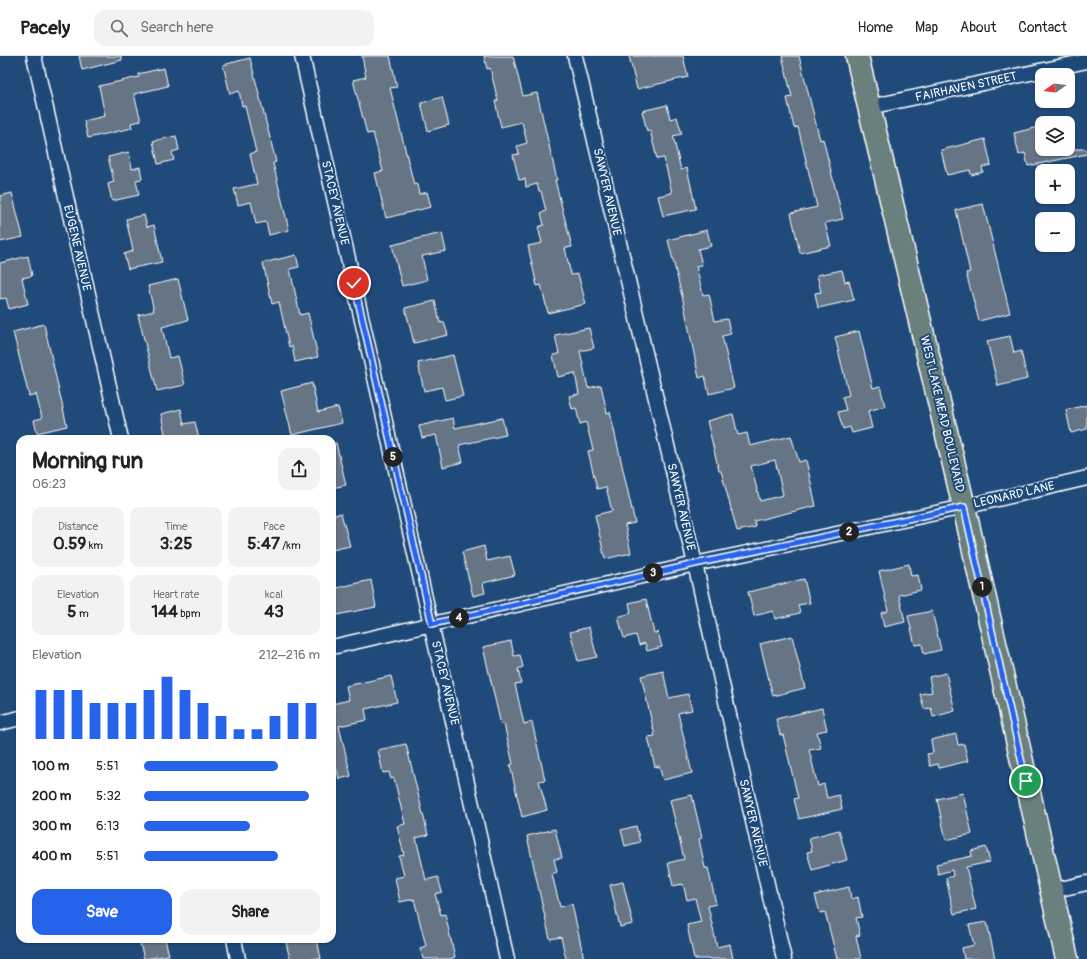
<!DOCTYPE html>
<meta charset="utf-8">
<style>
:root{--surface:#fff;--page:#f2f2f2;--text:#222;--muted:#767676;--line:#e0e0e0;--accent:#2563eb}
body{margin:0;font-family:Pangolin,sans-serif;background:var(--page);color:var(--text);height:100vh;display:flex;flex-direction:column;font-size:15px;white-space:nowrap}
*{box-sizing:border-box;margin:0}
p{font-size:13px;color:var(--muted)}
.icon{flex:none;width:22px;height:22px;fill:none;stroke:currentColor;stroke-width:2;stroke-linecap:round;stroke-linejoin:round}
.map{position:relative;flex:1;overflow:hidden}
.side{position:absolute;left:16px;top:379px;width:320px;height:508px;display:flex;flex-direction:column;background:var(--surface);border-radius:12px;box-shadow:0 1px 3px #0004}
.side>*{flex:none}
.needle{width:26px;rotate:256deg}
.buttons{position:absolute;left:1035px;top:12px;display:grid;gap:8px}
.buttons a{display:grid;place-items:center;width:40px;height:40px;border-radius:8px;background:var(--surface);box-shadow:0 1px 3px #0004;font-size:20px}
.pin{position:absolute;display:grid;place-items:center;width:34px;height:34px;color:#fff;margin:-17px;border:2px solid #fff;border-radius:50%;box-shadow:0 1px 4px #0007}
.km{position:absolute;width:20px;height:20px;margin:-10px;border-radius:50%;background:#222;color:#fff;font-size:11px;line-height:20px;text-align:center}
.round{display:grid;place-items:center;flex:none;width:42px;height:42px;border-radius:12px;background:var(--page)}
.head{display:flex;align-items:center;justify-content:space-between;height:68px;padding:0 16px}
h1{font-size:22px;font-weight:700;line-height:30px}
.stats{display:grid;grid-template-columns:repeat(3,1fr);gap:6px;height:68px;padding:4px 16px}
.stats div{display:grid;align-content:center;border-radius:10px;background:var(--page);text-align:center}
.stats b{font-size:17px;font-weight:700}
.stats small{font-size:11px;font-weight:400}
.stats p{font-size:11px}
.chart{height:112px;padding:8px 16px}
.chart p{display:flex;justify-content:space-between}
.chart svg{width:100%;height:72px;margin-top:4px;stroke:var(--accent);stroke-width:6}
.primary-button{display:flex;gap:8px;margin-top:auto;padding:8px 16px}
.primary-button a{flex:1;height:46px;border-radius:12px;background:var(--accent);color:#fff;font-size:16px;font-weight:700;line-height:46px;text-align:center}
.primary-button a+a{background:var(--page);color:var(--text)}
ul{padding:0 16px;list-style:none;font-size:13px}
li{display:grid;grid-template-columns:64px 48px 1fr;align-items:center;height:30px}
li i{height:10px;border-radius:5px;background:var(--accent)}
header{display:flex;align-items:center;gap:24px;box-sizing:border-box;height:56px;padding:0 20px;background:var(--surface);border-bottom:1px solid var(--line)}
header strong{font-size:19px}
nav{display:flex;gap:22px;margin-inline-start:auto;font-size:14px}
.search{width:280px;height:36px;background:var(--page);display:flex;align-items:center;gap:10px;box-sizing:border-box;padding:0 14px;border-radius:12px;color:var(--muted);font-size:15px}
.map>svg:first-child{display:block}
.building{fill:#667586;stroke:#fff;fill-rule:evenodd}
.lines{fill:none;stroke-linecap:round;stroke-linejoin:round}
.minor-casing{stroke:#fff;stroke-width:17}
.primary-casing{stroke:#fff;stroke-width:25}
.minor{stroke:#1f4a7a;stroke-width:14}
.primary{stroke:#6a807c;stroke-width:22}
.route-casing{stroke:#fff;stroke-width:8}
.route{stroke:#2563eb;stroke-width:5}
.labels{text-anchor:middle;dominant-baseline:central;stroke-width:4;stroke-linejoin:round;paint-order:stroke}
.street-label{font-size:12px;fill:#fff;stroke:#1f4a7a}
</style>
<header>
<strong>Pacely</strong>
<div class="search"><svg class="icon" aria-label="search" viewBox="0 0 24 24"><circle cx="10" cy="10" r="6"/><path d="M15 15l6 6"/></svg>Search here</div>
<nav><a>Home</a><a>Map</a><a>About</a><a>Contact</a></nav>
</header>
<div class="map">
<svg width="1087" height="903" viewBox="0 0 1087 903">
<rect width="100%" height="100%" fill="#1f4a7a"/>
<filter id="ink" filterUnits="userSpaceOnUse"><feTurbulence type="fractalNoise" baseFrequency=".025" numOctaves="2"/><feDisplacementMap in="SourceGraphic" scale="8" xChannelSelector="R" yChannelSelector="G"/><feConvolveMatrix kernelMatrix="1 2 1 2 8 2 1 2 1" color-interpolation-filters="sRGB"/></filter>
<g filter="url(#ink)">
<!-- building -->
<path class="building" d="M79 0H121L122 4 82 14Z
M362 0H390L397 31 390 32 414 129 417 128 419 138 427 136 431 151 386 162 375 117 383 115 373 77 367 78 353 24 366 21Z
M484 0H513L523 40 537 37 557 124H555L572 191 565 192 571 219 578 218 586 248 548 257 541 229 537 230 528 190 542 187 538 171 544 169 541 157 546 155 541 135H539L537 128 526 131 525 123 519 124 513 99 519 98 517 90 527 87 522 66 501 71 495 45H498L490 12 487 13Z
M629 0H683L688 21 637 33Z
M782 0H799L820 84 823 83 843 163 825 167 831 190 800 197 791 157 817 151 798 71 794 72 787 42 792 41Z
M250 2 276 106 273 107 289 174 269 179 266 166 256 168 251 146 238 149 234 133 257 128 250 98 256 96 245 50H242L239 35 230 38 223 9Z
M164 12 168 30 134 38 141 65 131 67 132 72 88 82 84 65 105 60 99 30 139 21 138 18Z
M442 41 449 69 428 75 421 47Z
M667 49 670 63 677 61 682 78 673 80 681 114 687 112 696 153 663 160 658 140 672 137 664 102 657 103 650 74 647 75 642 55Z
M1042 70V93H1086L1087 98 1028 110 1025 97 1019 99 1014 77Z
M176 80 179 94 172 96 174 104 158 108 153 85Z
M985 83 991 109 982 111 983 116 971 119 970 114 947 119 941 94Z
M129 96 132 113 140 111 142 123 136 124 139 139 112 145 108 128 114 126 108 101Z
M12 137 23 181 0 186V140Z
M983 148 1010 257 979 265 966 217 970 216 956 154Z
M144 159 147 171 154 169 162 206 128 213 124 198 133 195 126 163Z
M707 174 711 190 698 193 702 209 696 210 703 239 709 238 715 265 727 263 731 278 722 280 734 332 709 338 705 320 699 322 683 244 668 184Z
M442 177 446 195 422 200 427 224 402 230 392 189Z
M296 199 299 211 290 213 300 259 308 257 318 301 295 306 292 290 289 291 279 246 272 248 263 207Z
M28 200 32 220 22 222 28 248 9 253 6 242 0 243V207Z
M842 214 845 226 849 225 854 244 818 252 815 237 821 236 817 219Z
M178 223 188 264 162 271 169 302 178 300 185 329 157 335 138 259 154 255 148 230Z
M435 245 440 267 444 266 448 279 414 287 405 252Z
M44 268 67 370 37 377 34 364 42 362 36 338 29 340 13 276Z
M589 272 594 292 580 295 588 332 601 329 607 357 610 356 635 467 625 469 631 497 605 503 595 459 612 455 606 431 597 433 588 395 593 394 586 366 580 368 576 352 572 353 569 340 579 338 575 317 558 321 553 299 559 298 555 279Z
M859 275 873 332 880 330 885 350 868 355 872 372 852 377 850 371 843 373 838 356 846 354 842 341 849 339 835 281Z
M1010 280 1014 297 1021 295 1027 323 998 330 987 285Z
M453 299 463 340 445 344 442 331 424 335 418 307Z
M312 327 318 356 338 351 342 367 292 379 281 335Z
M1087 349V373L1071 377 1066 354Z
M181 353 184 368 195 366 199 383H166L161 358Z
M733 358 738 379 747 377 750 390 791 380 799 406 806 404 816 450 754 465 756 471 737 475 721 415H719L707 365ZM775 404 783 439 760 445 751 410Z
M453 362 455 372 502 362 506 379 459 389 463 406 443 411 436 379 422 382 419 370Z
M332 387H336L346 429 332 432Z
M341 457 350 490 332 494V460Z
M484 490 487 505 510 500 515 519 483 527 485 537 473 540 462 496Z
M909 508 911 520 918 519 921 534 899 539 905 566 884 571 881 557 888 555 879 515Z
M804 523 810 547 798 549 800 557 775 563 773 555 754 560 748 536Z
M371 524 376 551 332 560V533Z
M646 543 654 577 658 576 662 591 647 595 645 587 639 589 636 579 624 582 618 561 631 557 629 547Z
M932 555 941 594 924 598 922 588 915 589 908 560Z
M589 571 597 601 578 605 570 576Z
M792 580 805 632 773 640 760 588Z
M511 585 514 600 520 599 523 611 518 613 521 627 515 628 524 668 532 666 545 724 539 725 547 754 522 761 510 709 513 708 504 668 501 669 483 591Z
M663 615 669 642 688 638 692 654 678 657 692 717 663 724 659 710 655 711 648 681 655 680 641 620Z
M946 617 955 655 933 661 931 652 924 653 920 638 932 636 929 621Z
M391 620 397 646 365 653 367 664 339 670 351 720 339 723 332 694V648L349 644 346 630Z
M822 652 827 674 817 676 821 692 809 694 818 730 824 728 827 742 839 739 842 753 799 763 794 743 798 742 783 679H780L776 663Z
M956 678 958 689 964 688 968 705 939 712 938 708 930 710 927 698 933 697 931 684Z
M406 688 428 779 416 782 426 824 438 821 442 836 435 838 441 859 445 858 455 901 449 903H423L420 892 426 890 414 843 400 846 395 822 404 820 399 800 404 799 397 770 405 768 394 722 391 723 389 716 383 717 378 694Z
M963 737 972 778 946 784 937 743Z
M692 739 702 782 699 783 705 812H708L716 848 708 850 717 891 730 888 733 903H694L687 869 701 866 695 842 687 844 683 828 673 830 668 807 684 803 670 744Z
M636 770 640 786 625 790 621 774Z
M555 773 562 802 554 803 557 816 552 818 560 851 572 848 584 903H566L561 881 550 883 540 839 527 780Z
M839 774 847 804 812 814 807 796 812 795 809 782Z
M986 791 990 806 966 811 976 853 954 858 946 822 953 820 952 814 938 818 936 808 972 800 971 795Z
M623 826 633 868 620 871 610 829Z
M849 831 851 843 858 841 862 861 856 862 860 879 856 880 861 903H837L825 856 820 857 815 839Z
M987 866 995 903H964L962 892 974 889 969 869Z
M139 883H165L169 899 144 903Z
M285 883H317L321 903H290Z"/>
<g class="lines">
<!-- minor casing -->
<g class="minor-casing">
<path id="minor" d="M34 0 121 383
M302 0 507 903
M575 0 695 508 784 903
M869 51 1087 5
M332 591 695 508 964 451 1087 422
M0 667 20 662
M1051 835 1087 827
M234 883 238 903"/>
</g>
<!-- primary casing -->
<g class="primary-casing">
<path id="primary" d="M857 0 964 451 1067 903"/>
</g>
<!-- minor -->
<use href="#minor" class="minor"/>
<!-- primary -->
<use href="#primary" class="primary"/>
</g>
</g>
<g class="lines" filter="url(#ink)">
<!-- route casing -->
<g class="route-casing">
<path id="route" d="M354 227 432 568 695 508 964 451 1026 725"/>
</g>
<!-- route -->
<use href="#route" class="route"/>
</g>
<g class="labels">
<!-- street labels -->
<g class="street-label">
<text transform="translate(966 31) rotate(-12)">FAIRHAVEN STREET</text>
<text transform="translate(607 136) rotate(77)">SAWYER AVENUE</text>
<text transform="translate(335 147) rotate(77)">STACEY AVENUE</text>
<text transform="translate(77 192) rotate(77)">EUGENE AVENUE</text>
<text transform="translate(942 358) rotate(77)">WEST LAKE MEAD BOULEVARD</text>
<text transform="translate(1014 439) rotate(-13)">LEONARD LANE</text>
<text transform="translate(681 451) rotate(77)">SAWYER AVENUE</text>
<text transform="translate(445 627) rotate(77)">STACEY AVENUE</text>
<text transform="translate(753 767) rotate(77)">SAWYER AVENUE</text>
</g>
</g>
</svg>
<div class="buttons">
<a><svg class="needle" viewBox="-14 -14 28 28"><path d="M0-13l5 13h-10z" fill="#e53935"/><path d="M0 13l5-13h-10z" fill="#767676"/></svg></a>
<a><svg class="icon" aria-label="layers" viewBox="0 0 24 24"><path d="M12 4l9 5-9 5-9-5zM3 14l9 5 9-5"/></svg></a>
<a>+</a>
<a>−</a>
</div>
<div class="pin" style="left:1026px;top:725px;background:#1e9e55"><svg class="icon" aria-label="arrive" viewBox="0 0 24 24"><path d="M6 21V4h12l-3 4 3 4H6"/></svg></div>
<div class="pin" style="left:354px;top:227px;background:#d93025"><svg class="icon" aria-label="check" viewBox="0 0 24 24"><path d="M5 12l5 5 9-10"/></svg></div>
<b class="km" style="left:982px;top:531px">1</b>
<b class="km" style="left:849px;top:476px">2</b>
<b class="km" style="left:653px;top:517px">3</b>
<b class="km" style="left:459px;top:562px">4</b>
<b class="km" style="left:393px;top:401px">5</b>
<section class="side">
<div class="head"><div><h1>Morning run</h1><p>06:23</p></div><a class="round"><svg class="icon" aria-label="share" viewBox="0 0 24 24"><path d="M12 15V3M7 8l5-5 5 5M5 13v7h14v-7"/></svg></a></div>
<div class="stats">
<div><p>Distance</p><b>0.59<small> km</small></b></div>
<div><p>Time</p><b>3:25</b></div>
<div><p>Pace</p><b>5:47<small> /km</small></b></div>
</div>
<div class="stats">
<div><p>Elevation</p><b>5<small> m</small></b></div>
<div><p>Heart rate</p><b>144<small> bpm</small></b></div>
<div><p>kcal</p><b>43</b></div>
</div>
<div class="chart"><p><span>Elevation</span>212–216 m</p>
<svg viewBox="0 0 160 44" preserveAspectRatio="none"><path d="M5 44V14M15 44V14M25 44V14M35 44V22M45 44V22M55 44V22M65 44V14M75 44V6M85 44V14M95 44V22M105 44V30M115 44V38M125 44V38M135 44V30M145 44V22M155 44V22"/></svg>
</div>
<ul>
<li><b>100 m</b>5:51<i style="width:76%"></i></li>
<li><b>200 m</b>5:32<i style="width:94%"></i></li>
<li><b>300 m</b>6:13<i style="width:60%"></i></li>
<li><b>400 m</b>5:51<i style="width:76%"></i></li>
</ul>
<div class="primary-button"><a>Save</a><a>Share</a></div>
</section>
</div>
